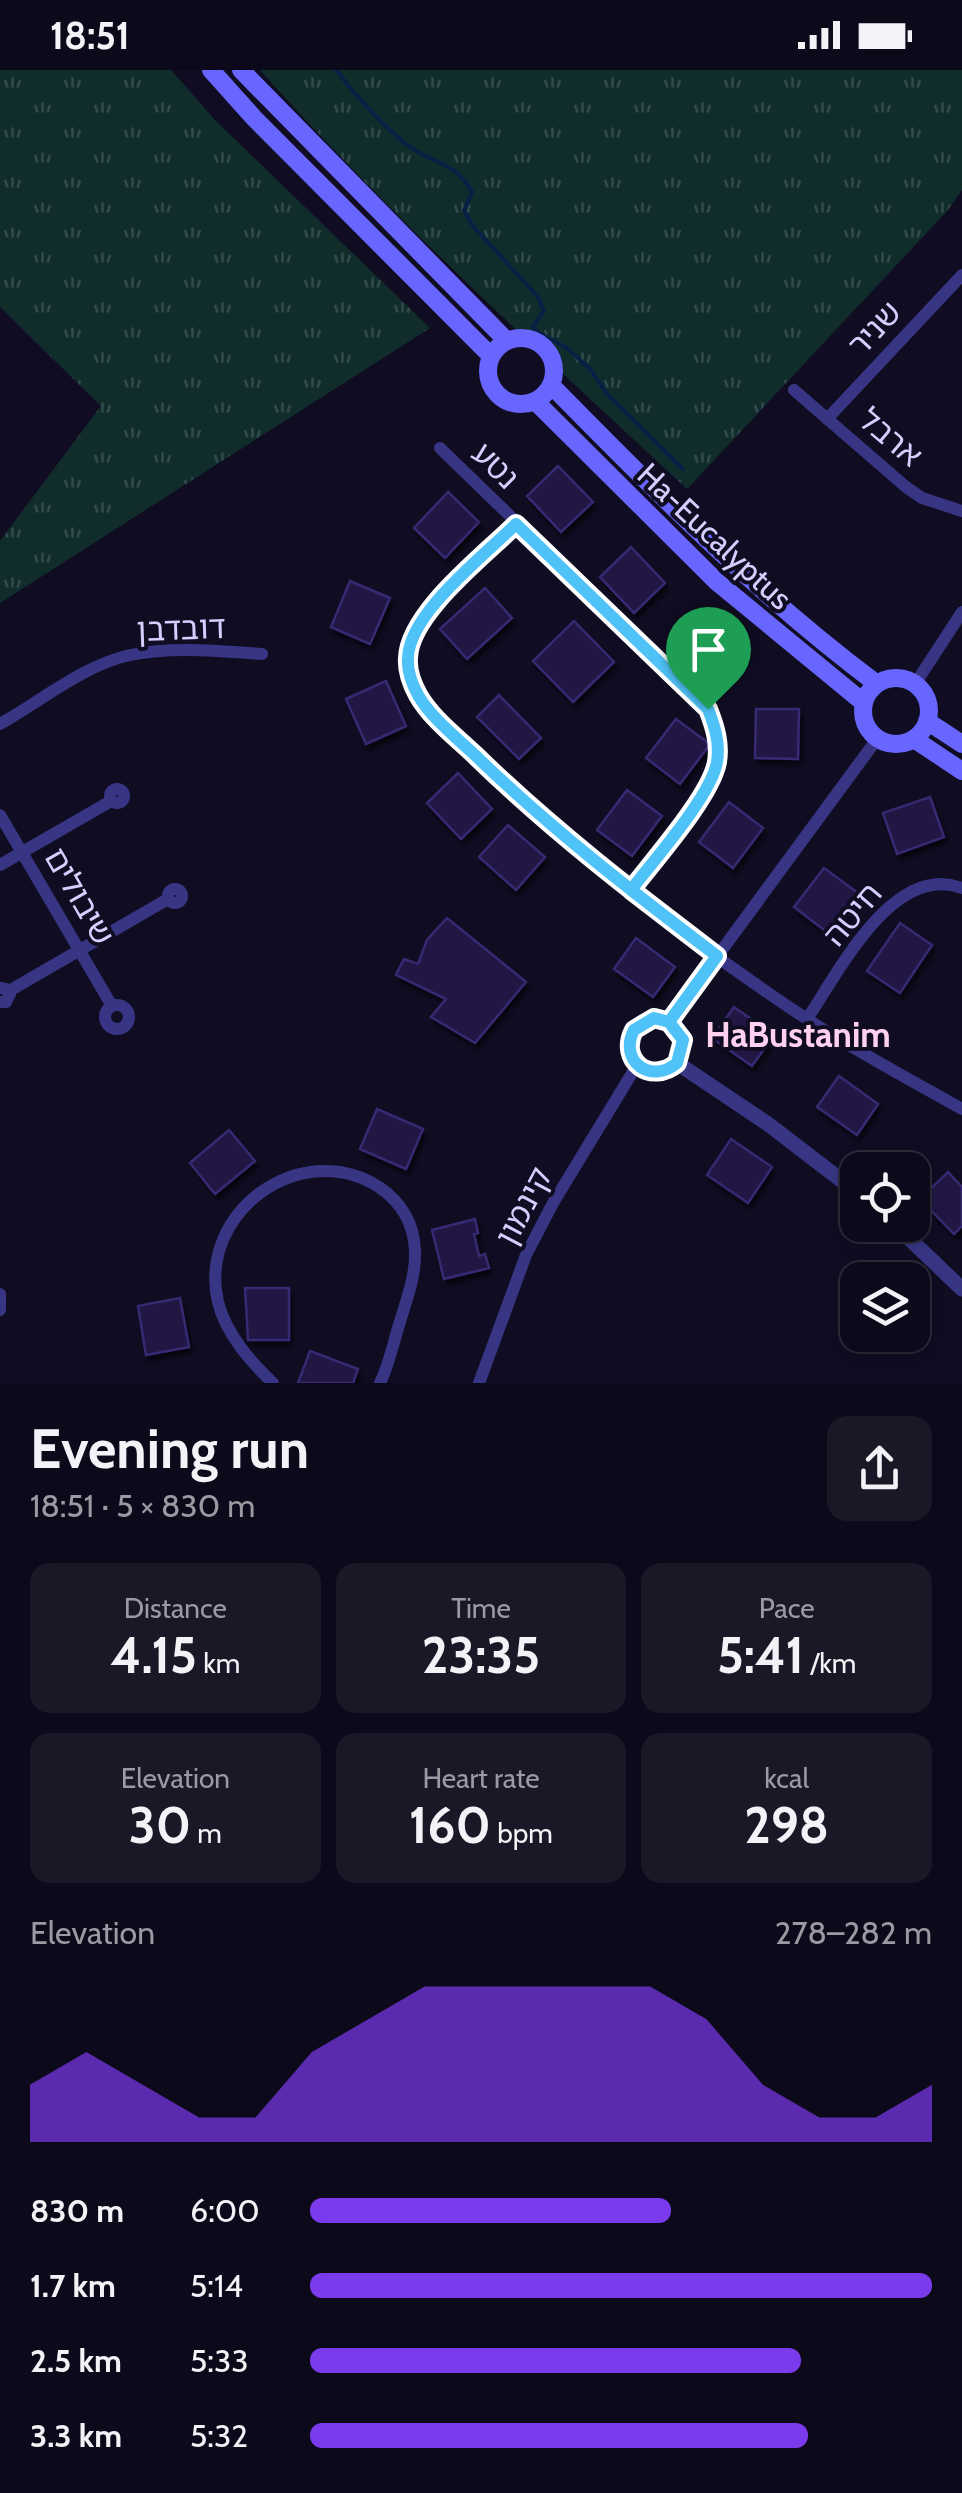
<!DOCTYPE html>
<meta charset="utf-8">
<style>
:root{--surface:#0c0a1a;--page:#1a1827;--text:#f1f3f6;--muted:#9a9aa2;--line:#2c2b39;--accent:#7c3aed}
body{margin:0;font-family:Cabin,"Noto Sans Hebrew",sans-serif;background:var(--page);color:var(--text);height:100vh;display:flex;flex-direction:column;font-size:38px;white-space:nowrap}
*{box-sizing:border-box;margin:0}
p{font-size:32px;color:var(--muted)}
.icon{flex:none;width:55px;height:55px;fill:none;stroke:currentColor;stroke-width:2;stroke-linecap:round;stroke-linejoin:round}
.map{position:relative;height:1313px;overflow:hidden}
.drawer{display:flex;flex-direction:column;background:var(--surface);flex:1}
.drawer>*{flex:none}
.controls{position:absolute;left:840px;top:1082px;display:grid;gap:20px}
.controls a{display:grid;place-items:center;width:90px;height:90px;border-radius:20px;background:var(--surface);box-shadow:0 5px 15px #0003,0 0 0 2px var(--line);font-size:50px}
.pin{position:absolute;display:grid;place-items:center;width:85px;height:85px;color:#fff;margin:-102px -42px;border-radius:50% 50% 50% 0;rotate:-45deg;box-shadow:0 0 10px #0007}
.pin .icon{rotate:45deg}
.round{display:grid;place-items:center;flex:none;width:105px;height:105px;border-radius:20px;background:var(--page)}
.summary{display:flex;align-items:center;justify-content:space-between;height:170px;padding:0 30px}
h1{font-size:55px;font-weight:700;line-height:75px}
.figures{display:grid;grid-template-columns:repeat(3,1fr);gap:15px;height:170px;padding:10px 30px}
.figures div{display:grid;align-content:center;border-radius:20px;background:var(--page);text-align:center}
.figures b{font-size:50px;font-weight:700}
.figures small{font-size:28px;font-weight:400}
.figures p{font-size:28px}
.chart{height:280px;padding:20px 30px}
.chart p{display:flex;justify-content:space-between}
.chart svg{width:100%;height:180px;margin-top:10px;fill:var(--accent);opacity:.7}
ul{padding:0 30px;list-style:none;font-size:32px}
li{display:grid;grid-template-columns:160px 120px 1fr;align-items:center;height:75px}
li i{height:25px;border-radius:12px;background:var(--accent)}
.status{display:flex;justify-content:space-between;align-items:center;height:70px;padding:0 50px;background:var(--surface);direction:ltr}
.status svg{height:28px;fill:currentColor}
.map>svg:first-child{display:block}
.grass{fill:url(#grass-tufts)}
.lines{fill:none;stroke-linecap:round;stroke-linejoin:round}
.stream{stroke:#092046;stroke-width:4}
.building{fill:#211845;stroke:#372972;stroke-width:2.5;filter:url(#shadow)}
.minor{stroke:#383684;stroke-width:12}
.tertiary{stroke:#383684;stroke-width:15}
.secondary{stroke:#6866ff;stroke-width:18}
.route-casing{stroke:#fff;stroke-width:20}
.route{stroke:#4fc3f7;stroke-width:12}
.labels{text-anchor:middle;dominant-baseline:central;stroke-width:8;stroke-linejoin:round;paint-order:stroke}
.street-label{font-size:32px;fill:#d4cfff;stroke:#100d23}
.neighbourhood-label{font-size:35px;font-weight:bold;fill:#ffd1ef;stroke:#100d23}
</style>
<div class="status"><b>18:51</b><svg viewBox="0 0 49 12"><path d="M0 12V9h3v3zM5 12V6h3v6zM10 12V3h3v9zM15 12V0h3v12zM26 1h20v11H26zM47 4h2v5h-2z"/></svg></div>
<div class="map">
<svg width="962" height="1313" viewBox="0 0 962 1313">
<defs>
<pattern id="grass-tufts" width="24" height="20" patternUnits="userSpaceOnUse" patternTransform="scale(2.5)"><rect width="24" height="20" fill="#102d2c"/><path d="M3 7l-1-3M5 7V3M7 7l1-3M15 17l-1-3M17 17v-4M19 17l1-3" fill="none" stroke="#324a4c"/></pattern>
<filter id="shadow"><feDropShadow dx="3" dy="5.5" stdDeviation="2.5" flood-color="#0009"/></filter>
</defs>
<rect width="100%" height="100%" fill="#100d23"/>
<!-- grass -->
<path class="grass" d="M0 0H171L215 50 430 258 0 533V471L101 336 0 237Z
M260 0H962V120L947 141 687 419C541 283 393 149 260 0Z"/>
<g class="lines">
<!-- stream -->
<path class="stream" d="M336 0C355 25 379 51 402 71 428 94 456 90 472 122L464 141 473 156 538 227 544 241 533 257 539 263 567 278 590 299 607 324 683 399"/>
</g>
<!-- building -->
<path class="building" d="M558 396 593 432 561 462 527 426Z
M448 422 479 452 445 488 414 458Z
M631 477 665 513 634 543 600 507Z
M350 511 390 528 370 574 331 557Z
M485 518 512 548 467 589 440 559Z
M711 548 747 582 716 613 681 579Z
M574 551 614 592 573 632 533 591Z
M386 611 406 656 366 674 346 629Z
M499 625 541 668 519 689 477 647Z
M756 639H799L798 689 755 688Z
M676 649 707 672 708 677 680 714 646 688Z
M458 703 492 739 461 769 427 733Z
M627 720 662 746 632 786 597 760Z
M930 727 944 767 897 784 883 743Z
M729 732 763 758 733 798 699 772Z
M508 755 545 787 516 820 479 787Z
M824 798 858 823 828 863 794 837Z
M447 848 526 912 475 973 431 947 446 929 396 905 404 889 418 894 427 870Z
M900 853 932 875 900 923 867 901Z
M636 868 675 897 653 927 614 899Z
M734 937 774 965 752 996 712 968Z
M839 1006 878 1034 857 1065 817 1037Z
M377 1039 423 1059 406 1099 360 1079Z
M229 1060 255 1091 215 1124 190 1093Z
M731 1069 772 1097 748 1133 707 1105Z
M948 1102 962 1117V1156L954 1164 920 1129Z
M475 1149 478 1163 474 1164 479 1186 485 1184 489 1198 444 1209 432 1160Z
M245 1218H289V1270H248Z
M180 1228 189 1277 146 1285 138 1236Z
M310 1281 358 1299 353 1313H298Z"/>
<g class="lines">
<!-- minor -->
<path class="minor" d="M794 320 906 417 922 428 962 441
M827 349 962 205
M440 378 709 639 719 679 710 713 631 821
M516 454C485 485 411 541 408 586 406 608 419 627 431 643 549 756 673 862 810 951 859 983 911 1010 962 1039
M915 614 962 542
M0 654C41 631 84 595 130 585 174 576 219 581 262 584
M110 726a7 7 0 1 1 14 0a7 7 0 1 1-14 0Z
M0 745 112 936
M0 795 111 731
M168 826a7 7 0 1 1 14 0a7 7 0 1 1-14 0Z
M0 918 6 919 10 924 6 932H0
M9 921 168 829
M105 947a12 12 0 1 1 24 0a12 12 0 1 1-24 0Z
M807 949C839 902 893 792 962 818
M669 952 877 669
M0 1224V1240
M273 1313C250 1291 226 1264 218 1232 197 1142 301 1067 379 1117 401 1132 414 1154 415 1181 416 1206 406 1231 399 1255 393 1274 389 1295 380 1313
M479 1313 526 1185 553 1133 637 995"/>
<!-- tertiary -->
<path class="tertiary" d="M629 975a27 27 0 1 1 54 0a27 27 0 1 1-54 0Z
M677 993 768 1054 858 1123
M895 1155 962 1219"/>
<!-- secondary -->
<path class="secondary" d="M211 0 254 48 491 286
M241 0 507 271
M488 301a33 33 0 1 1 66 0a33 33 0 1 1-66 0Z
M551 315C655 421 758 525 877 614
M535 331 717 512 864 633
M863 641a33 33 0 1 1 66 0a33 33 0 1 1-66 0Z
M927 651 962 674
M914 669 962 701"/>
</g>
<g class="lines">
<!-- route casing -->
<g class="route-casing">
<path id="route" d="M708 639C715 657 720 673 717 692 711 726 653 791 631 820L717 886 669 952 654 948 634 960C618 991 651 1015 677 993L683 970 669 952 717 886C634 823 551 759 476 686 456 667 431 648 418 625 412 614 407 600 408 588 409 543 485 485 516 454L708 639"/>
</g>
<!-- route -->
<use href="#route" class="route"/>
</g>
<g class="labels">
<!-- street labels -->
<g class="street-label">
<text transform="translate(874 258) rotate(-47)">שניר</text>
<text transform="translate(891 367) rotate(40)">ארבל</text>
<text transform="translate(496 395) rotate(45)">נטע</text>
<text transform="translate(715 466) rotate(43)">Ha-Eucalyptus</text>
<text transform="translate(181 558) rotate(-2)">דובדבן</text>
<text transform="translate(80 826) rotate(60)">שיבולים</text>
<text transform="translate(852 844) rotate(-50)">חיטה</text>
<text transform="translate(523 1136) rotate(-62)">קינמון</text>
</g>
<!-- neighbourhood labels -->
<g class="neighbourhood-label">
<text x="798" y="964">HaBustanim</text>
</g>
</g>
</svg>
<div class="controls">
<a><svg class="icon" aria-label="locate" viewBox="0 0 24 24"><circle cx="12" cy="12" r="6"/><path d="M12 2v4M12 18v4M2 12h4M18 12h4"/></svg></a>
<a><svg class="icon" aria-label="layers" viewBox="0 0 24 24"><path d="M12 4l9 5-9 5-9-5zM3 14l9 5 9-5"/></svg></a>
</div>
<div class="pin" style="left:708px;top:639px;background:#1e9e55"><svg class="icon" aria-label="arrive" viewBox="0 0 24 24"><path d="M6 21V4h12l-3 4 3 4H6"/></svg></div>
</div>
<section class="drawer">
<div class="summary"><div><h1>Evening run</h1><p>18:51 · 5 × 830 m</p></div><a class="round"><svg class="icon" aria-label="share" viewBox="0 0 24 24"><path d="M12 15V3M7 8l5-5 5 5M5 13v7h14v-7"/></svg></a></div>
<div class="figures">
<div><p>Distance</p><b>4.15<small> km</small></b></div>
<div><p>Time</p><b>23:35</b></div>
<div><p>Pace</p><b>5:41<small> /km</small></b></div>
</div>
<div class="figures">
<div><p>Elevation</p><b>30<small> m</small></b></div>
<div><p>Heart rate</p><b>160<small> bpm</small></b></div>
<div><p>kcal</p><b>298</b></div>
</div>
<div class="chart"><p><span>Elevation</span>278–282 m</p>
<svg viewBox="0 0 160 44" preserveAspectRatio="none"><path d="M0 44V30L10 22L20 30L30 38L40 38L50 22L60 14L70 6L80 6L90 6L100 6L110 6L120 14L130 30L140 38L150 38L160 30V44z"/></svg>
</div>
<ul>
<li><b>830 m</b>6:00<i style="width:58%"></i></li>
<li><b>1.7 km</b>5:14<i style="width:100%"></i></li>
<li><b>2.5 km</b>5:33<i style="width:79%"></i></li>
<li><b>3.3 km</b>5:32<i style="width:80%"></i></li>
</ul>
</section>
